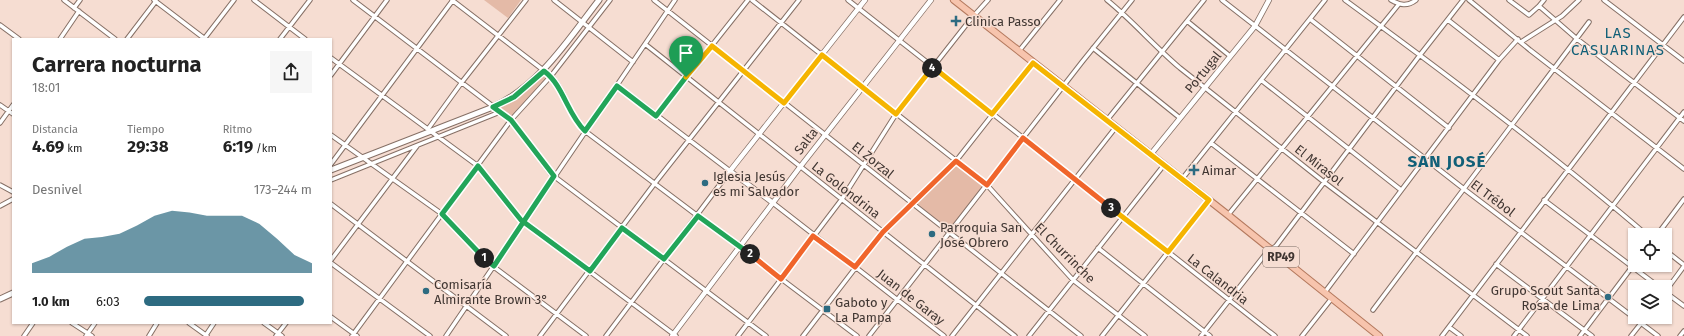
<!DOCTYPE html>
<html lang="es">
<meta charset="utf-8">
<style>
:root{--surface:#fff;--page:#f6f6f6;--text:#222;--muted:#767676;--accent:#2d6b81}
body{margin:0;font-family:"Fira Sans",sans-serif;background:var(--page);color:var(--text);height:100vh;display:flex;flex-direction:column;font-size:15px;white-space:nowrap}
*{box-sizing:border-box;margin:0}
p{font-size:13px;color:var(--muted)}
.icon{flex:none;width:22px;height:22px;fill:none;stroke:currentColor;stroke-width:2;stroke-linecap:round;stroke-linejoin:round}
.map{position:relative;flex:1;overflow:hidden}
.side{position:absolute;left:12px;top:38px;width:320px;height:286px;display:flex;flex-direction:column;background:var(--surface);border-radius:0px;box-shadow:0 1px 3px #0004}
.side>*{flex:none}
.controls{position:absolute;left:1628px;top:228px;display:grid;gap:8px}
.controls a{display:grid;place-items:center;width:44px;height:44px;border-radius:0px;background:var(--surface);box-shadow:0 1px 3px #0004;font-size:20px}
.pin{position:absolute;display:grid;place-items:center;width:34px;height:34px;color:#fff;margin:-41px -17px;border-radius:50% 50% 50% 0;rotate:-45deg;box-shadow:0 0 4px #0007}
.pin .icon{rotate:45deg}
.km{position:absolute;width:20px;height:20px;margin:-10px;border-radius:50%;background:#222;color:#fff;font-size:11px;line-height:20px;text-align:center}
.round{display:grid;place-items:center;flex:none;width:42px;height:42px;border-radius:0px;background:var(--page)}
.head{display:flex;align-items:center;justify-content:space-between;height:68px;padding:0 20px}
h1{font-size:22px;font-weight:700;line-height:30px}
.stats{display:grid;grid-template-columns:repeat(3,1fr);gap:6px;height:68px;padding:4px 20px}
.stats div{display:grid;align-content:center}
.stats b{font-size:17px;font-weight:700}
.stats small{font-size:11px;font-weight:400}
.stats p{font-size:11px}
.chart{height:112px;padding:8px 20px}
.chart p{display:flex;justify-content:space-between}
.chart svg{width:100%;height:72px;margin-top:4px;fill:var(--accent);opacity:.7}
ul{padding:0 20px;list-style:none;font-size:13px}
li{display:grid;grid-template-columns:64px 48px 1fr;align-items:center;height:30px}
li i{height:10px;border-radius:5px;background:var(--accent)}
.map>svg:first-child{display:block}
.green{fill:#e4baa7}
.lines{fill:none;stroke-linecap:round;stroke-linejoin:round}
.minor-casing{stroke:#867066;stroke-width:5.5}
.tertiary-casing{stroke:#867066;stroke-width:6}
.secondary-casing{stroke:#867066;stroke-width:7}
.primary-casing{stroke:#b4795e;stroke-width:8}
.minor{stroke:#fff;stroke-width:3.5}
.tertiary{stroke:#fff;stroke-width:4.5}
.secondary{stroke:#fff;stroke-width:5}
.primary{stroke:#f7c4ad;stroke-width:6}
.split-1-casing{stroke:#fff;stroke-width:8}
.split-2-casing{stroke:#fff;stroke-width:8}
.split-3-casing{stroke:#fff;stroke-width:8}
.split-4-casing{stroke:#fff;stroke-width:8}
.split-5-casing{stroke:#fff;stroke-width:8}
.split-1{stroke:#22a559;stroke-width:5}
.split-2{stroke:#22a559;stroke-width:5}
.split-3{stroke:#f0652b;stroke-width:5}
.split-4{stroke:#f5b400;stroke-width:5}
.split-5{stroke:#f5b400;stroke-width:5}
.poi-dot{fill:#2d6b81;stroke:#f6ddd2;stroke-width:1.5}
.labels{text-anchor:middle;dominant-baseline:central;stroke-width:3;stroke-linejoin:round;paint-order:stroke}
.shield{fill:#f6ddd2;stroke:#776862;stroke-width:1}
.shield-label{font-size:12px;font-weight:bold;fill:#403632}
.poi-label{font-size:13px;fill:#403632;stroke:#f6ddd2;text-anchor:start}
.street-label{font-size:13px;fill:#403632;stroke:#f6ddd2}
.quarter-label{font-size:15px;letter-spacing:1px;fill:#126078;stroke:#f6ddd2}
.district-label{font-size:17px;font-weight:bold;letter-spacing:1px;fill:#126078;stroke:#f6ddd2}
</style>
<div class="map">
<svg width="1684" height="336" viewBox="0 0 1684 336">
<rect width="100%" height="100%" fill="#f6ddd2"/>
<!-- green -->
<path class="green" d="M484 0H521L508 18Z
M544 73 549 77 511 118 498 108 524 90Z
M954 165H958L982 183V187L951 228H947L916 203Z"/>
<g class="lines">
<!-- minor casing -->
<g class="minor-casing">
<path id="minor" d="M64 0 115 39
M154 0 205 39
M254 0 305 39
M353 0 511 120 551 174 766 336
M452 0 551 76C566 91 569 116 585 131L857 336
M554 0 633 62
M654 0 1081 336
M752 0 987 185 1073 280 1145 336
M848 0 1275 336
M1107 0C1133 21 1154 46 1180 68L1324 182 1527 336
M1222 0 1464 189 1658 336
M1345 0C1448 75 1550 152 1647 235
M1391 0C1400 5 1407 7 1416 0
M1469 0 1530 50 1684 169
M1509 0 1529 15 1539 6 1577 39 1684 121
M1604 0 1684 61
M1539 6 1544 0
M74 8 80 0
M1310 19 1449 128
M1448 20 1499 60
M1187 21 1230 56
M0 25 19 39
M60 39 79 11
M127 39 156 1
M204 39 234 0
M280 39 310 0
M1521 42 1562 16 1579 0
M645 44 1015 336
M1093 48 1180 118
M1019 51 1060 0
M331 58 478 166 521 220 676 336
M331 75 387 0
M1261 80 1401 190
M0 105 13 114
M656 116 748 0
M1107 120 1204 0
M0 123 13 105
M428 129 462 82 526 0
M331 135 442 214 490 264 586 336
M1211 143 1354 254
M331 164 453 0
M1182 179 1325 0
M331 180 500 112
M0 185 13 192
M1544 200 1659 287
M773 203 944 336
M331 204 506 336
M0 206 13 199
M1228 215 1399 4
M1657 235 1684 199
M1098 248 1210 336
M1665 250 1684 265
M331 260 417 146
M331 263 430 336
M1496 264 1592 336
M1325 292 1499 60 1518 39
M1665 292 1684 266
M1665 292 1684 306
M1373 310 1589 22
M331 317 357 336
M72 323 92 336
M189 323 207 336
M264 323 282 336
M1449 327 1461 336
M206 335 214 323
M24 336 33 323
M86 336 95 323
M149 336 157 323
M276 336 286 323
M352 336 511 120 551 76 610 0
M446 336 675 0
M540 336 655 183 799 0
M606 336 730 171 617 85
M738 336 842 199 896 114 970 20 988 0
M803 336 883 232 956 161 1033 63
M869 336 1082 62 1132 0
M952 336 1116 127
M1029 336 1164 165
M1102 336 1209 200
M1201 336 1267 252 1276 246 1420 55 1463 0
M1302 336 1332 298
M1442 336 1684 17
M1514 336 1684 112
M1580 336 1635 263
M1631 336 1646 317
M1680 336 1684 331"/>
</g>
<!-- tertiary casing -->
<g class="tertiary-casing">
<path id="tertiary" d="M1151 154 1255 26 1269 0
M773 203 730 171 865 0
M672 336 800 167 931 0"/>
</g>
<!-- secondary casing -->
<g class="secondary-casing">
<path id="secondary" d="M331 170 493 107C540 85 568 40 599 0
M0 299 13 293"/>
</g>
<!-- primary casing -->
<g class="primary-casing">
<path id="primary" d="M954 0 1228 215 1379 336"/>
</g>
<!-- minor -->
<use href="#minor" class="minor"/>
<!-- tertiary -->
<use href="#tertiary" class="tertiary"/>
<!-- secondary -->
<use href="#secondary" class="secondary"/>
<!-- primary -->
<use href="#primary" class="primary"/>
</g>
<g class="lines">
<!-- split-1 casing -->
<g class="split-1-casing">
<path id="split-1" d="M484 258 494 266 554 176 511 120 493 107 514 97 544 71C564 86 567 114 585 131L617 86 656 116 686 77"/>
</g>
<!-- split-2 casing -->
<g class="split-2-casing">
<path id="split-2" d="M484 258 442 214 478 166 521 220 590 271 622 228 664 259 698 216 750 254"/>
</g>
<!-- split-3 casing -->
<g class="split-3-casing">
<path id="split-3" d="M750 254 781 279 813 236 855 267 883 232 956 161 987 185 1023 138 1111 208"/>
</g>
<!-- split-4 casing -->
<g class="split-4-casing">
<path id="split-4" d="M932 68 933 67 992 114 1033 63 1209 200 1168 252 1111 208"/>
</g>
<!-- split-5 casing -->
<g class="split-5-casing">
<path id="split-5" d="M686 77 712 46 784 103 822 55 896 114 932 68"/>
</g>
<!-- split-1 -->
<use href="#split-1" class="split-1"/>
<!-- split-2 -->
<use href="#split-2" class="split-2"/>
<!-- split-3 -->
<use href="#split-3" class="split-3"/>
<!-- split-4 -->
<use href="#split-4" class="split-4"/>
<!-- split-5 -->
<use href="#split-5" class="split-5"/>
</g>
<!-- markers -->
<g class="poi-dot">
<path d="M954 15h4v4h4v4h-4v4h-4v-4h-4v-4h4z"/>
<path d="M1192 164h4v4h4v4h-4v4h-4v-4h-4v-4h4z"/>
<circle cx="705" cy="183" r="4"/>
<circle cx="932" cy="234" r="4"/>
<circle cx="426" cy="291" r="4"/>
<circle cx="1608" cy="297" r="4"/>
<rect x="823" y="305" width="8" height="8" rx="2"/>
</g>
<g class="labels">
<!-- shield labels -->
<rect class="shield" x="1263" y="247" width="36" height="20" rx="3"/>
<g class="shield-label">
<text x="1281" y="257">RP49</text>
</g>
<!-- poi labels -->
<g class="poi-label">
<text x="965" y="21">Clinica Passo</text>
<text x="1202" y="170">Aimar</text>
<text x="713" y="176">Iglesia Jesús<tspan x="713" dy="15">es mi Salvador</tspan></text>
<text x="940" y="227">Parroquia San<tspan x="940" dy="15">José Obrero</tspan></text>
<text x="434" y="284">Comisaría<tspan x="434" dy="15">Almirante Brown 3°</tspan></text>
<text x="1600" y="290" text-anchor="end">Grupo Scout Santa<tspan x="1600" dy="15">Rosa de Lima</tspan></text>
<text x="835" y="302">Gaboto y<tspan x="835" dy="15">La Pampa</tspan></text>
</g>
<!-- street labels -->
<g class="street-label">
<text transform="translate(1203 72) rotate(-51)">Portugal</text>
<text transform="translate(806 141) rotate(-52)">Salta</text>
<text transform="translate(873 160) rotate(39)">El Zorzal</text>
<text transform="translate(1319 165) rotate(38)">El Mirasol</text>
<text transform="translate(846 190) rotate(38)">La Golondrina</text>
<text transform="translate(1493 198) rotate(37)">El Trébol</text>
<text transform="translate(1065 253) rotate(45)">El Churrinche</text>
<text transform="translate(1218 279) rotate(38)">La Calandria</text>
<text transform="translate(911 297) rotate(38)">Juan de Garay</text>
</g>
<!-- quarter labels -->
<g class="quarter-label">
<text x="1618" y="33">LAS<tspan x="1618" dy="17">CASUARINAS</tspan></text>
</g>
<!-- district labels -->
<g class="district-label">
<text x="1447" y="161">SAN JOSÉ</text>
</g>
</g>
</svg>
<div class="controls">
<a><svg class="icon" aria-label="locate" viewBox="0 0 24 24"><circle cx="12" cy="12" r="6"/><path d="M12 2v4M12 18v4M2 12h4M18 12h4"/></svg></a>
<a><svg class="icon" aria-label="layers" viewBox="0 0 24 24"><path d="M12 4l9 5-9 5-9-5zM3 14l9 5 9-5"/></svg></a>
</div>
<div class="pin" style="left:686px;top:77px;background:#1e9e55"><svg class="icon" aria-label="arrive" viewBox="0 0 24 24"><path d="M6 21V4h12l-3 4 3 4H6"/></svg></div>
<b class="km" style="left:484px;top:258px">1</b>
<b class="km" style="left:750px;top:254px">2</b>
<b class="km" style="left:1111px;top:208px">3</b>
<b class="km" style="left:932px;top:68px">4</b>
<section class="side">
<div class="head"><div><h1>Carrera nocturna</h1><p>18:01</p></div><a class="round"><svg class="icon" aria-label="share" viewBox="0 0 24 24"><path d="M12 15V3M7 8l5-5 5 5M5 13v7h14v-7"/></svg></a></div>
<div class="stats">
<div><p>Distancia</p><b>4.69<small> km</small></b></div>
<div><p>Tiempo</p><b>29:38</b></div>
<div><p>Ritmo</p><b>6:19<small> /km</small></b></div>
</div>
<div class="chart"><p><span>Desnivel</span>173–244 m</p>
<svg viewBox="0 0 160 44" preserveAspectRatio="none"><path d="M0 44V38L10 34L20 28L30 23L40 22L50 20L60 15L70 9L80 6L90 7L100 9L110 9L120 9L130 14L140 23L150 33L160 38V44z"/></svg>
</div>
<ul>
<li><b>1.0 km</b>6:03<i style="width:95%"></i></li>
</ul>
</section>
</div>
